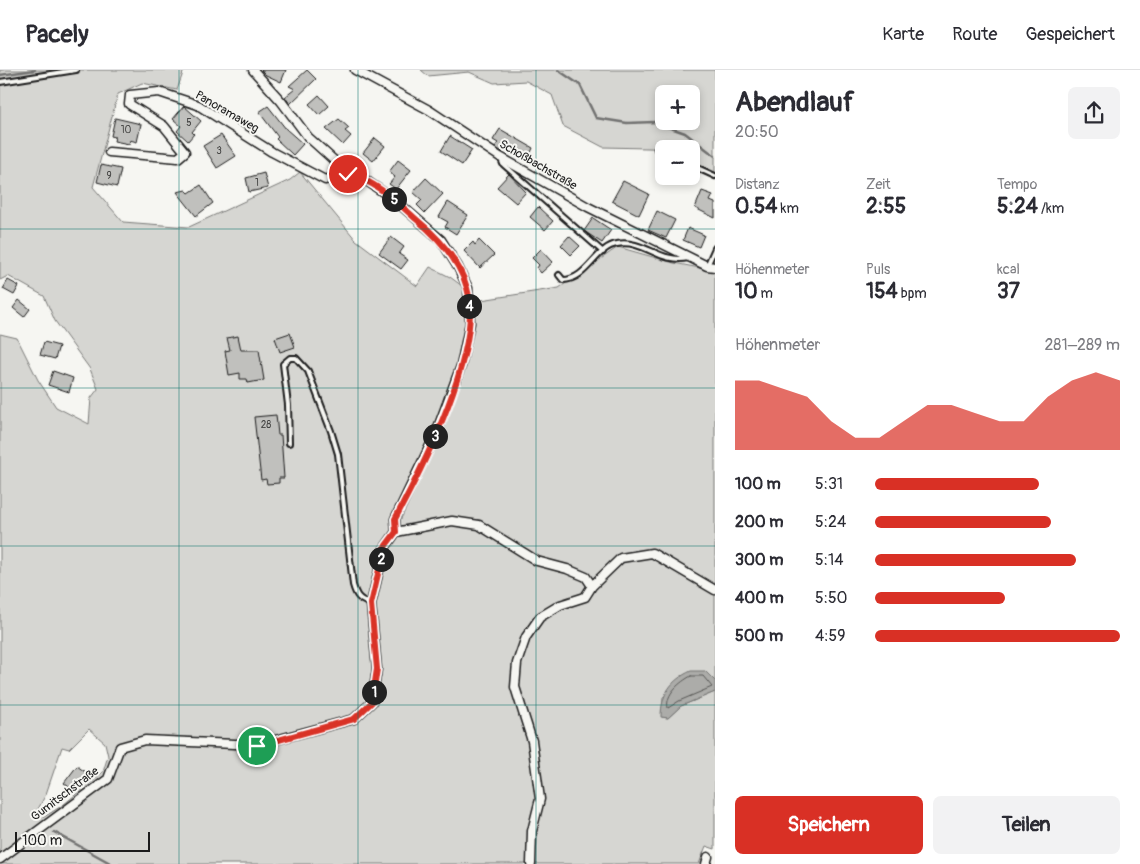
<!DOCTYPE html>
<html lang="de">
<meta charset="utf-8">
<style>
:root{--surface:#fff;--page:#f2f2f3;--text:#2b2b33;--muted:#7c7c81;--line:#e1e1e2;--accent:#d93025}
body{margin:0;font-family:Pangolin,sans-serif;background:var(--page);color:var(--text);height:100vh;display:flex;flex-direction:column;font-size:19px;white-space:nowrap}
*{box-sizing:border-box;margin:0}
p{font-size:16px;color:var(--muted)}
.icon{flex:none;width:28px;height:28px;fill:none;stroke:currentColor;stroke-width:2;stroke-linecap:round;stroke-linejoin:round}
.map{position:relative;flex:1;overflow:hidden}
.panel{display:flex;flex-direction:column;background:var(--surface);width:425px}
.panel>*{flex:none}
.tools{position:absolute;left:655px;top:15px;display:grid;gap:10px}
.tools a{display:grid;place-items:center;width:45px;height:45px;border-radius:8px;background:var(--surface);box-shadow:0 2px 8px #0003;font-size:25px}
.scale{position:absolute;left:15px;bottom:12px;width:135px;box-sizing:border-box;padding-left:5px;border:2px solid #1c1c1c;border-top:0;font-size:14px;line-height:18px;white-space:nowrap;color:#1c1c1c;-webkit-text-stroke:4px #f6f6f2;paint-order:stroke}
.pin{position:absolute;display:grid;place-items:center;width:42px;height:42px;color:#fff;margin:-21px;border:2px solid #fff;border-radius:50%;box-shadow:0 1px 5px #0007}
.km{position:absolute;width:25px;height:25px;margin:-12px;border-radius:50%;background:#222;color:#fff;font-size:14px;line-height:25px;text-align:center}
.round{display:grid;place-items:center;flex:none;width:52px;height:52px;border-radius:8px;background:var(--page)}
.head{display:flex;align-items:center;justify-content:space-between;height:85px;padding:0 20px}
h1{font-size:28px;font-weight:700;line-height:38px}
.stats{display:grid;grid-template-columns:repeat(3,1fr);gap:8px;height:85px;padding:5px 20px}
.stats div{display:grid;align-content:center}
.stats b{font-size:21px;font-weight:700}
.stats small{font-size:14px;font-weight:400}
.stats p{font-size:14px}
.chart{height:140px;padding:10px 20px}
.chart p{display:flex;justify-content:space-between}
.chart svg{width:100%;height:90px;margin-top:5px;fill:var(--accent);opacity:.7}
.primary-button{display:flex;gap:10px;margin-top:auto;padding:10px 20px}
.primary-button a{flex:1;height:58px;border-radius:8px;background:var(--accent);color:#fff;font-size:20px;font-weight:700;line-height:58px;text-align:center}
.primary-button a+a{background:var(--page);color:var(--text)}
ul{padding:0 20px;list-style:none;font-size:16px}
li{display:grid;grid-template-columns:80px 60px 1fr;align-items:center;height:38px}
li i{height:12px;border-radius:6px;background:var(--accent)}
header{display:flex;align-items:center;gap:30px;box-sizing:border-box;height:70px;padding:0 25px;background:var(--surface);border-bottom:1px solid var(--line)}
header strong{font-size:24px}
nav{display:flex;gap:28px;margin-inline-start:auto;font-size:18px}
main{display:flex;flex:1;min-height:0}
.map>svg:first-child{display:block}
.green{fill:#d6d6d2;stroke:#797977;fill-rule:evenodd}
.water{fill:#acaca9;stroke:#727271}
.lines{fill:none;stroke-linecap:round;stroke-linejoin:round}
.shore{stroke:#565654;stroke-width:1}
.stream{stroke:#727271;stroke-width:2.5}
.building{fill:#c0c0bd;stroke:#1c1c1c}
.lane-casing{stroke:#1c1c1c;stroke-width:8}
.street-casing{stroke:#1c1c1c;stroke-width:11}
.lane{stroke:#f6f6f2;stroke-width:4}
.street{stroke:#f6f6f2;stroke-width:8}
.route-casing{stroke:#fff;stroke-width:10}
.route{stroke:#d93025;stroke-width:6}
.grid{fill:none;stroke:#0f766e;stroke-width:1;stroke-opacity:0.55}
.labels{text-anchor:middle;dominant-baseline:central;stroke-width:4;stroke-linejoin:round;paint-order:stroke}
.number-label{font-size:10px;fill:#454544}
.street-label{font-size:12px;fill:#1c1c1c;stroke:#f6f6f2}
</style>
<header>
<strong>Pacely</strong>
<nav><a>Karte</a><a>Route</a><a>Gespeichert</a></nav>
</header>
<main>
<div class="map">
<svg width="715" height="794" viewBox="0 0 715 794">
<rect width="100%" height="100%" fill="#f6f6f2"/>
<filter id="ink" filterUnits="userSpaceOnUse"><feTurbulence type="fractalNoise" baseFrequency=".02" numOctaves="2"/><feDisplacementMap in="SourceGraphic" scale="10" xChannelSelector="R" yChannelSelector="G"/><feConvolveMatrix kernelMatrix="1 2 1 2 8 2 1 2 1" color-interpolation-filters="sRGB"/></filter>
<g filter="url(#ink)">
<!-- green -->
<path class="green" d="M0 0H184L177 20 142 13 118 24 93 117 123 152 189 157 290 110 300 102 356 170 417 216 430 197 450 207 481 230 559 218 618 177 674 193 715 201V611L705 601 663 627 662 647 668 648 681 636 715 622V779L706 776 699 794H535L533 790 530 794H0V264L17 268 38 310 56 337 89 354 91 328 98 319 90 299 55 251 44 226 8 206 0 210ZM89 659 105 673 108 686 103 702 63 735 41 749 36 743 46 724 62 677 69 679Z
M421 0H715V104L691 92V79L603 77 563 56 552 25 526 11 494 13 469 2 428 6ZM664 24H691V51H664Z"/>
<!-- water -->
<path class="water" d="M691 601H705L715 611V622L681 636 668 648 661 647C661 624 671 610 691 601Z"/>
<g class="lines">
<!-- shore -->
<path class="shore" d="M691 606H703L712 617 679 631 668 638C665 624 680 612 691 606Z"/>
<!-- stream -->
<path class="stream" d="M558 0 580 15 596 48 627 53 654 52 685 63 715 86
M0 5 35 0
M54 762 112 794"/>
</g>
<!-- building -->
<path class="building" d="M261 0H286L281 12 266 5Z
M307 0 316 9 290 34 285 27 295 19 289 16Z
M319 25 329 36 319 45 309 34Z
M184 36 201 51 192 62 194 64 188 71 177 61 181 56 173 49Z
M268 36 286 59 303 74 293 85 276 69 278 67 259 42Z
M115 48 141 54 137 72 130 70 129 74 114 71 115 67 111 66Z
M339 49 349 58 345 61 351 66 343 75 326 59Z
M500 59 533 78 527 91 517 86 520 82 508 75 502 82 495 77 498 73 493 70Z
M221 65 236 86 217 98 203 76Z
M450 66 472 80 462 95 441 81Z
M375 68 385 76 373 91 363 83Z
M398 90 411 100 396 119 389 114 395 107 389 102Z
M101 95 121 99 117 117 97 112Z
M264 103 268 118 249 122 246 108Z
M509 104 526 122 516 133 497 117Z
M426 108 443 124 425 143 417 135 422 130 413 122Z
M623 111 649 124 639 145 612 131Z
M201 115 213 133 196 146 177 122 186 120 189 123Z
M702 121 713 125 710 131 715 133V148L695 138Z
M448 132 468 145 456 164 445 157 448 152 439 147Z
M538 137 553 151 545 160 530 147Z
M657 141 675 150 666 168 648 160Z
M593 148 611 160 602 173 584 161Z
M688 158 704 165 699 177 683 170Z
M569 166 580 176 571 185 561 175Z
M391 167 404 177 399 184 408 190 401 199 379 183Z
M479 170 494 185 480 198 464 181 473 172 475 175Z
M541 179 553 192 541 203 537 198 539 195 532 188Z
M8 210 19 216 14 225 3 219Z
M19 230 30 239 24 247 13 238Z
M290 263 295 277 280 282 275 268Z
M238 266 241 280H259L264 310 248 313 247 309H240V303L229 305 225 281 230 280 227 268Z
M44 272 59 276 55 289 40 285Z
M53 301 73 308 69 322 48 315Z
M276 345 278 365H281L284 408H279V413L267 414 266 409 261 410 254 347Z
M77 696 88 704 74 721 64 713Z"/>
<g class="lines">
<!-- lane casing -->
<g class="lane-casing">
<path id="lane" d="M0 12 76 0
M657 79 664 82
M501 89 503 94 603 182
M691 95 715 106
M707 196 715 178
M559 205 563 210C587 210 596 177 617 174 644 169 660 194 688 188
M289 373 288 335 283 294 290 288H296L308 301 331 361 338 384 353 515C356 526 359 530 371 534"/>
</g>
<!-- street casing -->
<g class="street-casing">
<path id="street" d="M253 0 281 31 308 67 348 103 361 107 396 131 441 170 458 197 468 218 470 253 461 296 436 363 395 449 396 462
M355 0 429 40 500 87 588 137 707 196 715 197
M109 82 178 88 185 82 164 56 129 34 130 25 159 22 198 35 272 82 325 110 348 103
M592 516 621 488 652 483 715 520
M0 789 108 709 120 677 145 670 257 675 354 649 372 632 377 599 371 534 384 479 396 462 452 451 479 455 537 491 567 499 586 507 592 516 585 527 560 535 540 547 526 567 517 593 515 617 532 671 540 729 532 761 531 794
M706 794 708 787"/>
</g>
<!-- lane -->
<use href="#lane" class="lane"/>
<!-- street -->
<use href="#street" class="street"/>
</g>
</g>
<g class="lines" filter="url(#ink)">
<!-- route casing -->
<g class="route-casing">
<path id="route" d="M257 676 354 649 372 632 377 599 371 534 384 478 396 462 395 449C423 397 484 277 467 218 459 189 438 167 416 149 396 131 374 110 348 104"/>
</g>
<!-- route -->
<use href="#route" class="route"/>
</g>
<!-- grid -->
<path class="grid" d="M179 0V794M358 0V794M536 0V794M0 159H715M0 318H715M0 476H715M0 635H715"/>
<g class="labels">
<!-- number labels -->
<g class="number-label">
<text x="189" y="53">5</text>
<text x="126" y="60">10</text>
<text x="219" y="81">3</text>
<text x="109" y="106">9</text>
<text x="257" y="113">1</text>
<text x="266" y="355">28</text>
</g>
<!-- street labels -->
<g class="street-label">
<text transform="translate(227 42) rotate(30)">Panoramaweg</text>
<text transform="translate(538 95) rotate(30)">Schoßbachstraße</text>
<text transform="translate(65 724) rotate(-37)">Gumitschstraße</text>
</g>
</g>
</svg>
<div class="tools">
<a>+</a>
<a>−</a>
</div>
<div class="scale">100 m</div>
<div class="pin" style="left:257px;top:676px;background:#1e9e55"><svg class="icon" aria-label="arrive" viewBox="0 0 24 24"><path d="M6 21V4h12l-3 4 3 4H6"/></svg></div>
<div class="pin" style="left:348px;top:104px;background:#d93025"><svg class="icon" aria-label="check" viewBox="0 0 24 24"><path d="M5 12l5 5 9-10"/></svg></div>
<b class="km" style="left:374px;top:622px">1</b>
<b class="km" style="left:381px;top:489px">2</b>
<b class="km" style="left:435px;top:366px">3</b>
<b class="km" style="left:469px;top:236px">4</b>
<b class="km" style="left:394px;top:129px">5</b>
</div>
<section class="panel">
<div class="head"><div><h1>Abendlauf</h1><p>20:50</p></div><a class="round"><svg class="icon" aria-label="share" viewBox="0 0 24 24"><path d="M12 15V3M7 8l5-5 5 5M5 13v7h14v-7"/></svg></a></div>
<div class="stats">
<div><p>Distanz</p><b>0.54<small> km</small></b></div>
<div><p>Zeit</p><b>2:55</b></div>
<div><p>Tempo</p><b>5:24<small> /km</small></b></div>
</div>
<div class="stats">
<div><p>Höhenmeter</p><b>10<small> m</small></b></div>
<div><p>Puls</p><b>154<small> bpm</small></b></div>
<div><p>kcal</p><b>37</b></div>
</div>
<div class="chart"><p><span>Höhenmeter</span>281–289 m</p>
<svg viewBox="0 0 160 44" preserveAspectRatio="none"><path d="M0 44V10L10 10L20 14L30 18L40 30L50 38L60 38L70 30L80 22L90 22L100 26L110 30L120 30L130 18L140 10L150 6L160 10V44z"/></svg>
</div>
<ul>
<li><b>100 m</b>5:31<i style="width:67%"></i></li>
<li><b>200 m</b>5:24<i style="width:72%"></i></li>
<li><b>300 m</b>5:14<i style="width:82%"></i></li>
<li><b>400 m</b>5:50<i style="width:53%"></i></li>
<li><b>500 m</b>4:59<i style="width:100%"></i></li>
</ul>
<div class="primary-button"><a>Speichern</a><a>Teilen</a></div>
</section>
</main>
